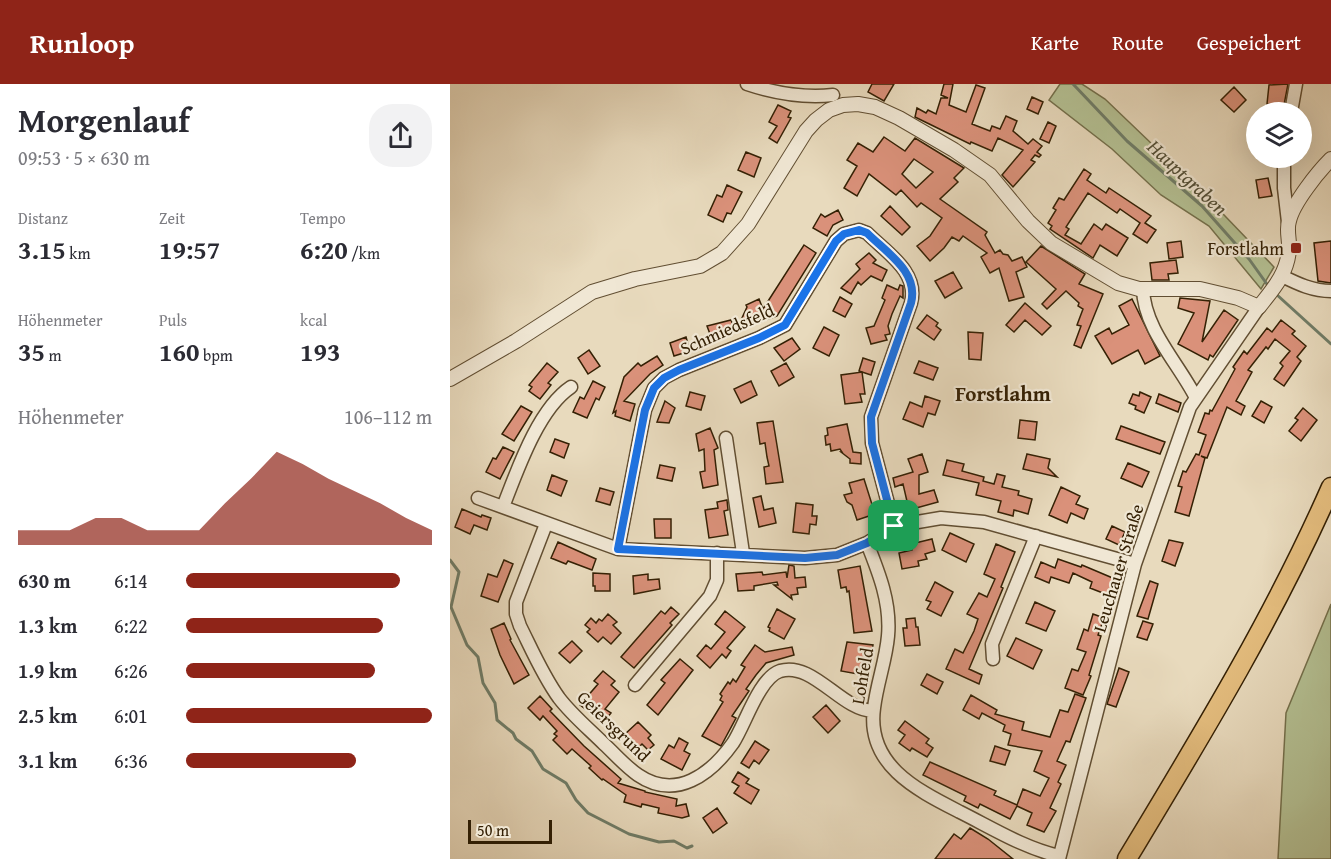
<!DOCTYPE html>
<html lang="de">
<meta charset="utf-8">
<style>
:root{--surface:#fff;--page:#f2f2f3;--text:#2b2b33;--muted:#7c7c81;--accent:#8f2418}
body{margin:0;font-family:"Gentium Book Plus",serif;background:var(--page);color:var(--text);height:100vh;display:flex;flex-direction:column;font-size:22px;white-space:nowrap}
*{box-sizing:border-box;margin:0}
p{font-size:20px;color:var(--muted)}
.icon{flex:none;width:33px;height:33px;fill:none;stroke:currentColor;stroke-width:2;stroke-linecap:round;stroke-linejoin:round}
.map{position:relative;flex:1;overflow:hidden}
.side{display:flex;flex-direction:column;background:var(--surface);width:450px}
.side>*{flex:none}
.controls{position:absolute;left:796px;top:18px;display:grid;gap:12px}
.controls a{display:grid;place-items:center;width:66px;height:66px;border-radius:50%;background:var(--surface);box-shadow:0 6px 24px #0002;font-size:30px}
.scale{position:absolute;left:18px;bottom:15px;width:84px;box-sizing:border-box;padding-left:6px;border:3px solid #342004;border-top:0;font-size:16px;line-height:21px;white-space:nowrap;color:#342004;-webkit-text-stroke:4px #f0e7d4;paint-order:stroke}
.pin{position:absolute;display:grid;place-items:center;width:51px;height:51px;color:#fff;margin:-26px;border-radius:12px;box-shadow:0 3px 9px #0006}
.round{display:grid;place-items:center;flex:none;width:63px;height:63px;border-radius:24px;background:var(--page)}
.headline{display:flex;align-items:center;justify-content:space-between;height:102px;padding:0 18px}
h1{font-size:33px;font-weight:700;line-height:45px}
.figures{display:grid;grid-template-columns:repeat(3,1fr);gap:9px;height:102px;padding:6px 18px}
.figures div{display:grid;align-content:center}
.figures b{font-size:26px;font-weight:700}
.figures small{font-size:16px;font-weight:400}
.figures p{font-size:16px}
.chart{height:168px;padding:12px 18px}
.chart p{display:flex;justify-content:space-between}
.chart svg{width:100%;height:108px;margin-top:6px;fill:var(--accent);opacity:.7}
ul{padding:0 18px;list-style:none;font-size:20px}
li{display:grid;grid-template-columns:96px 72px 1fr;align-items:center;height:45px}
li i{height:15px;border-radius:8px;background:var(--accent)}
header{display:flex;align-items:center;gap:36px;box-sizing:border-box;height:84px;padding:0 30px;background:var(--accent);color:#fff}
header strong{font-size:28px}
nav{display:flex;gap:33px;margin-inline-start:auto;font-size:21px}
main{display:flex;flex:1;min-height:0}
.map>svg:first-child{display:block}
.green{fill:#b4c093;stroke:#74704c;stroke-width:1.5}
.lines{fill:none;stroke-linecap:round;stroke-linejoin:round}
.stream{stroke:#707d68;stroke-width:3}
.building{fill:#da917a;stroke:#342004;stroke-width:1.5;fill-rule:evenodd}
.minor-casing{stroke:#614e32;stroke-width:15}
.tertiary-casing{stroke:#614e32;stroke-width:16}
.primary-casing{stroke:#342004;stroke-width:21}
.minor{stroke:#f0e7d4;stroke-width:12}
.tertiary{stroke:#f0e7d4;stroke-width:14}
.primary{stroke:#e4bd7e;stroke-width:18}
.route-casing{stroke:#fff;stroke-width:12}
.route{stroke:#1a73e8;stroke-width:8}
.poi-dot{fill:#8f2418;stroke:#f0e7d4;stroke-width:2}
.labels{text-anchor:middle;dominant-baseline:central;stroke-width:4.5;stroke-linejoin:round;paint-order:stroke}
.poi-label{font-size:18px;fill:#342004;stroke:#f0e7d4;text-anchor:end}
.street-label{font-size:18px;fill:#342004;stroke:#f0e7d4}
.water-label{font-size:20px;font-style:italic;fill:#524e36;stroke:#f0e7d4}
.quarter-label{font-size:21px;font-weight:bold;fill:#342004;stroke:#f0e7d4}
</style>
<header>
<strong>Runloop</strong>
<nav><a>Karte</a><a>Route</a><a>Gespeichert</a></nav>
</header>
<main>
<section class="side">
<div class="headline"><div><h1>Morgenlauf</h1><p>09:53 · 5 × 630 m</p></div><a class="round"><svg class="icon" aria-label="share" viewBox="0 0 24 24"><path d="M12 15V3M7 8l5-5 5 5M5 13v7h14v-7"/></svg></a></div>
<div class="figures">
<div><p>Distanz</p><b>3.15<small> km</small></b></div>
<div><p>Zeit</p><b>19:57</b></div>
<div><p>Tempo</p><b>6:20<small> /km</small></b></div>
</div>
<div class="figures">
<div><p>Höhenmeter</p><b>35<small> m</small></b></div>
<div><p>Puls</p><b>160<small> bpm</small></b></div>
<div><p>kcal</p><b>193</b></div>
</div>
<div class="chart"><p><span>Höhenmeter</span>106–112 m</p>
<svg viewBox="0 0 160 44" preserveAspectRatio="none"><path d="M0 44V38L10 38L20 38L30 33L40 33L50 38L60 38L70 38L80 27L90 17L100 6L110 11L120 17L130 22L140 27L150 33L160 38V44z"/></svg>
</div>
<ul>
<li><b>630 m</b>6:14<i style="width:87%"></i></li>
<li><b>1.3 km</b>6:22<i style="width:80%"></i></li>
<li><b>1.9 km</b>6:26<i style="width:77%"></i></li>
<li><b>2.5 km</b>6:01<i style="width:100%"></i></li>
<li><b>3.1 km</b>6:36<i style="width:69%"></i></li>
</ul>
</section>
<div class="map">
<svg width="881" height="775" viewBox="0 0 881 775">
<rect width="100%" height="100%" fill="#e8dabd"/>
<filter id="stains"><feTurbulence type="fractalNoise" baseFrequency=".00333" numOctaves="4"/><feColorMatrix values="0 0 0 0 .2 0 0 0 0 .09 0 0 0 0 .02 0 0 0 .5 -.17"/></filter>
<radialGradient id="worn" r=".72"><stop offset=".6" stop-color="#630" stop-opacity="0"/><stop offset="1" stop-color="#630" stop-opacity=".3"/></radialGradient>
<!-- green -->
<path class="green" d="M610 0H632L655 15 751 107 824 183 811 205 759 142 711 111 662 65 599 16Z
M881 520V775H828L836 629Z"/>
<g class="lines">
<!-- stream -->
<path class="stream" d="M623 0 677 57 752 122 799 175 819 203
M826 210 881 260
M0 476 9 488 1 523 17 561 28 573 33 599 45 619 47 636 63 649 66 655 82 667 93 685 116 699 126 716 138 729 179 750 209 758 224 757 237 764 242 762"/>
</g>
<!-- building -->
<path class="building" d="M422 0H444L434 17 418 8Z
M494 0H503L499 21 516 28 526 1 535 4 522 40 540 47 542 42 550 45 556 32 567 37 563 47 578 60 583 55 592 62 587 68 591 71 589 73 585 71 581 76 585 78 563 103 552 91 573 66 548 54 542 67 521 58 520 60 465 33 467 24 476 29 478 26 486 30 491 14H498L491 11Z
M838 0 834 21 817 20 819 1Z
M784 3 796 16 784 28 771 16Z
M582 13 593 18 588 30 577 25Z
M328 21 341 27 338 33 341 34 327 59 319 54 327 42 319 38Z
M598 38 606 42 599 59 590 55Z
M434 53 455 67 465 54 514 84 504 94 508 98 490 115 537 148 535 151 545 169 550 166 553 170 558 171 562 177 572 173 577 183 566 188 574 213 559 217 549 184 540 189 531 173 537 169 513 152 509 157 502 153 494 164 480 177 467 162 480 152 492 134 471 119 467 123 451 106 446 111 419 90 407 112 394 104 407 82 397 76 408 59 423 68ZM464 75 483 88 466 104 452 90Z
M296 68 311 74 304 93 288 86Z
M634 85 641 90 637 96 656 109 659 104 701 132 695 139 706 146 697 159 683 150 690 139 670 125 667 129 638 109 616 143 619 145 615 151 631 160 644 140 652 146 656 140 678 154 667 172 650 161 643 174 600 145 602 142 598 139 606 126 603 124 609 114 614 116Z
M818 94 822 112 809 114 806 96Z
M277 101 292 108 281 130 277 129 273 138 258 131 267 111 272 113Z
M440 122 460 143 452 151 431 132Z
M388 126 393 136 383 141 377 152 363 144 371 130 375 133Z
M731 157 733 173 719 175 717 159Z
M881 157V199L868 197 864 159Z
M354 161 366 169 327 232 286 247 297 223 296 221 309 215 313 225Z
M591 162 635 190 629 200 653 210 631 264 624 261 631 242 627 241 633 225 628 222 629 219 616 207 597 225 592 220 606 205 576 178Z
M419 169 426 176 423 179 437 186 432 197 421 192 411 201 408 198 401 210 391 204 410 185 406 180Z
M726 176 728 189 718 190 719 196H702L700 179Z
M503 188 512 204 495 214 485 197Z
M437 201 448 206 450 201 453 202V214L450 212 442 230 438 242 440 250 435 251 437 256 421 260 416 244 424 242 435 216 432 214Z
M390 213 402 220 395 233 383 227Z
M730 214 760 217 752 258 774 226 788 236 763 273 760 271 758 276 728 260 744 229 728 224Z
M682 215 710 272 695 280 688 266 662 280 645 252 659 244 662 250 679 241 669 222Z
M575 219 601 242 592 251 575 236 564 248 556 241Z
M477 231 488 239 486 242 491 246 484 256 467 244Z
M281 236 285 247 263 258 257 242Z
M831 236 845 247 842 250 856 262 847 273 851 277 834 302 824 295 833 282 830 279 840 267 825 255 818 265 816 263 798 286 802 288 786 317 795 322 791 331 777 323 757 374 751 372 755 374 739 432 725 428 732 403 728 402 733 387 736 388 746 370 749 371 756 351 748 348 755 329 759 330 760 326 762 327 785 285 783 283 794 267 797 270 817 244 822 248Z
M374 243 389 251 379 272 363 264Z
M518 248 533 249 531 276 519 275Z
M236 253 240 267 224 272 220 259Z
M342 254 350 265 334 277 324 264Z
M139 266 150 282 138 290 128 274Z
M207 272 213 281 200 290 174 317 185 320 180 337 165 332 166 327 163 329 174 293 188 279 191 282Z
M413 274 425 278 421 291 409 287Z
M469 277 488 284 483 296 464 289Z
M97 279 108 288 98 299 101 301 90 315 79 307 82 303 79 301Z
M336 279 344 293 329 302 321 287Z
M412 288 415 310H410L412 318 395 320 391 291Z
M143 297 155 303 149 316 146 314 137 334 123 328 130 313 134 315Z
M301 297 307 311 291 319 284 305Z
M240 308 255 312 251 326 236 322Z
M690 308 701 313 694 329 685 325 686 322 679 319 683 310 689 312Z
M709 310 731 319 728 328 706 319Z
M475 312 490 317 485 331 478 329 473 343 453 335 460 318 472 323Z
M215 317 225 324 219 339 207 338Z
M811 317 822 323 814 339 802 332Z
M71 322 82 328 64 357 52 350Z
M853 324 867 336 851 357 839 347 848 336 845 334Z
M570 336 587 338 585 356 568 354Z
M323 337 333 398 316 400 314 383 319 382 317 373 315 359 310 360 307 339Z
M397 340 403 368 411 369V380L400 379V375L391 368H392L390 365 381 367 380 360 376 361 375 352 378 351 377 344Z
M671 342 715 358 710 370 666 355Z
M260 344 268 364 264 366 268 401 253 404 250 388 255 387 254 365 249 367 246 350Z
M105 355 119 360 114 374 100 368Z
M53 363 64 368 50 395 36 388 43 374 46 375Z
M472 370 478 388 469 391V410L484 406 488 418 459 426 453 400 445 403 443 394 463 388 458 375Z
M577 370 600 375 598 384 607 393 573 385Z
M497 376 514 380 512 387 534 393 533 397 544 400 547 390 555 392 552 403 569 407 568 411 582 415 578 430 564 426 563 432 548 428 551 417 526 411 529 399 493 391Z
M678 379 699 388 692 403 671 394Z
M210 381 225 384 222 397 207 394Z
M102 391 117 397 111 412 97 406Z
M414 395 425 430 407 436 402 421 397 418 394 411 402 409 399 399Z
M611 403 630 412 626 420 638 425 634 435 621 429 617 439 599 431Z
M150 404 164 408 160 421 146 417Z
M311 412 314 426 323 424 326 439 309 443 303 414Z
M277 416 278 426 274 427 278 451 259 454 255 426 268 424 267 418Z
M346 419 363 421 362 432H367L366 441 360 440 359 450 343 448Z
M12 425 31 433 32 431 41 434 37 446 24 441 20 450 5 443Z
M204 435H221V454H205Z
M662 442 675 448 669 461 656 455Z
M500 449 524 460 516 478 492 466Z
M482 455 485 467 475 470 477 475 468 477 469 482 452 485 449 469 462 466 461 460Z
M719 456 733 459 725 482 712 477Z
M108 458 146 475 142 486 118 477 116 480 101 474Z
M546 460 565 468 551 503 553 504 519 585 532 591 529 600 496 585 505 565 513 569 524 547 528 535 517 530 529 509 537 513 545 495 534 490Z
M608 475 631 483 632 481 665 495 658 511 640 504 642 498 623 489 619 499 601 493 599 499 585 493 591 478 605 484Z
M54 476 63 480 48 518 31 512 38 490 47 493Z
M339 481 344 482 345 494 355 493 356 503 347 504 348 510 341 511 342 515 324 501H328L327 498 304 502V506L288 507 286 490 312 488 313 491 336 488 337 494Z
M410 482 422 547 404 549 399 507 397 508 396 503 391 504 388 486Z
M143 489 160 490V507H145V502H143Z
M198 490V496L209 495 210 505 184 510 183 492Z
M700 497 708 500 698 535 687 532Z
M485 498 503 508 491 532 477 525 481 518 476 516Z
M585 518 605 527 596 547 576 539Z
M221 523 229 530 220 539 222 541 184 584 171 573 211 527 215 530Z
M327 525 345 535 334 555 319 547 320 544 318 543Z
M275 527 295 543 277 564 281 567 276 574 272 570 260 584 247 572 256 561 261 565 275 548 265 540Z
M158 530 167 538 163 541 171 549 161 560 153 553 148 558 137 548 140 545 135 541 141 534 146 539 149 535 152 537Z
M643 530 654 534 648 551 651 552 639 591 641 592 633 611 615 604 622 585 628 587 636 568 627 565 634 545 638 547Z
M465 534 466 543H468L470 561 455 562 453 544H457L456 535Z
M693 537 703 540 697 556 687 553Z
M54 539 61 555 60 556 79 591 64 600 50 571 41 545Z
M566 554 592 566 583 585 557 572Z
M122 557 132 567 120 579 109 569Z
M397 558 423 561 421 571 417 570 413 591 391 587Z
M305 561 315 568 342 563 344 571 316 579 306 591 296 605 299 607 282 632 286 634 271 662 252 652 273 618 270 616 272 612 270 610 278 598 280 600 283 595 286 598 295 583 291 581Z
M230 575 243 586 208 631 197 621 215 599 211 596Z
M669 584 679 588 666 623 657 620Z
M153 587 165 597 161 601 169 608 155 625 161 629 153 639 130 621 148 600 144 597Z
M477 590 493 598 487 610 471 601Z
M625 610 636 614 620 658 616 657 607 677 616 681 608 698 611 700 600 724 606 727 594 748 577 741 582 729 567 722 560 735 530 720 528 724 514 717 516 712 473 691 480 678 546 707 544 711 567 721 573 705 590 712 599 694 584 687 592 667 558 661 561 650 553 647 555 641 532 629 529 635 513 626 521 611 547 626 545 630 574 638 572 646 600 653 610 626 618 628Z
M90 612 102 625 100 627 134 662 171 695 168 699 195 707V708L227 715 226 722 236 720 239 732 232 734 208 729 209 724 192 720 191 723 174 718 176 711 153 695 152 696 139 684 141 682 122 665 117 670 103 656 107 652 104 650 107 647 93 632 90 636 78 624Z
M376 621 390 637 378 649 363 633Z
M455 637 479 655 476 659 483 664 477 673 462 664 460 667 449 659 455 651 448 646Z
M188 638 201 651 198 654 204 661 198 666 192 660 187 665 174 651Z
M229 654 238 659 234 667 240 670 232 686 211 675 219 661 224 664Z
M305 657 319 666 309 680 304 676 299 684 291 679Z
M545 662 560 667 555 681 540 677Z
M288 688 299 695 296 699 309 706 301 720 284 709 289 702 282 698Z
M267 724 277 739 263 749 253 734Z
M520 744 538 755 563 775H485L504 750 511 755Z"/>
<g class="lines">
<!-- minor casing -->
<g class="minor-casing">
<path id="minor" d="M297 0C324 9 354 14 383 11
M841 28 846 0
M834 74V104L838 138
M832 192C848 200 863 207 881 207
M693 205C694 245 729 280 746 314
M276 354 293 469
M28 414 168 465 355 474 387 471 417 459 444 442 491 434 534 438 685 480
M53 423C67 387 88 325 121 303
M96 440 66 518V530L70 542C82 566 93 592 109 614 122 631 139 645 154 660 165 670 175 682 188 691 226 717 261 690 283 659 295 641 309 594 330 587 363 577 391 626 423 627
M417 459C429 489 441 519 438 552 436 576 427 599 424 624 416 681 467 706 510 728 542 744 574 764 609 772
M168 465 195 326 204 304 214 294 229 286 309 254 335 241 386 157 394 150 409 146 417 149C437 169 469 188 461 219L421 333 422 359 444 442
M543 575 542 560 586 452
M185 601 260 512 267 496V469
M609 775 685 480 740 323 809 223"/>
</g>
<!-- tertiary casing -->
<g class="tertiary-casing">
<path id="tertiary" d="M0 295 66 257 142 208 185 195 250 182 272 169 298 140 356 47 366 36 379 26 393 21 408 20 425 23 449 34 504 66 540 91 578 137 601 159 668 199 689 205H750L788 214 809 223C823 205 837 190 839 166 840 157 836 146 839 137 843 119 868 88 881 75"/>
</g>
<!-- primary casing -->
<g class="primary-casing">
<path id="primary" d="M677 775C750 654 824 533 881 403"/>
</g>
<!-- minor -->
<use href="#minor" class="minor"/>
<!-- tertiary -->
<use href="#tertiary" class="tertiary"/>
<!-- primary -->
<use href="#primary" class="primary"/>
</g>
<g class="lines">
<!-- route casing -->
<g class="route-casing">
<path id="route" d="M409 146 417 149C437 169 469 188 461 219L421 333 422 359 444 442 417 459 387 471 355 474 168 465 195 326 204 304 214 294 229 286 309 254 335 241 386 157 394 150Z"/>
</g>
<!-- route -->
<use href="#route" class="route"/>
</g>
<!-- markers -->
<rect class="poi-dot" x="840" y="158" width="12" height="12" rx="3"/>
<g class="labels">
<!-- poi labels -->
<g class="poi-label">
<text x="834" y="164">Forstlahm</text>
</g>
<!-- street labels -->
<g class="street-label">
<text transform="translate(277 245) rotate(-24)">Schmiedsfeld</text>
<text transform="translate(668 484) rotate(-73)">Leuchauer Straße</text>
<text transform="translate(412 592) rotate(-80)">Lohfeld</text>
<text transform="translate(164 642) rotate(44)">Geiersgrund</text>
</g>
<!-- water labels -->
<g class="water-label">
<text transform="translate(738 93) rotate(43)">Hauptgraben</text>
</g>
<!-- quarter labels -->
<g class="quarter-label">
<text x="553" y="309">Forstlahm</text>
</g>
</g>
<rect width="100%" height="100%" filter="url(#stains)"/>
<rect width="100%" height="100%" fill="url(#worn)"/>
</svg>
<div class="controls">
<a><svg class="icon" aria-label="layers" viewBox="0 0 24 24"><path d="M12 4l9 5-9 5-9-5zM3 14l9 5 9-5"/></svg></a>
</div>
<div class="scale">50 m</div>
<div class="pin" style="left:444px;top:442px;background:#1e9e55"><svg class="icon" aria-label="arrive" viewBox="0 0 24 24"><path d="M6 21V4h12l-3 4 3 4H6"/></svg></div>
</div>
</main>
